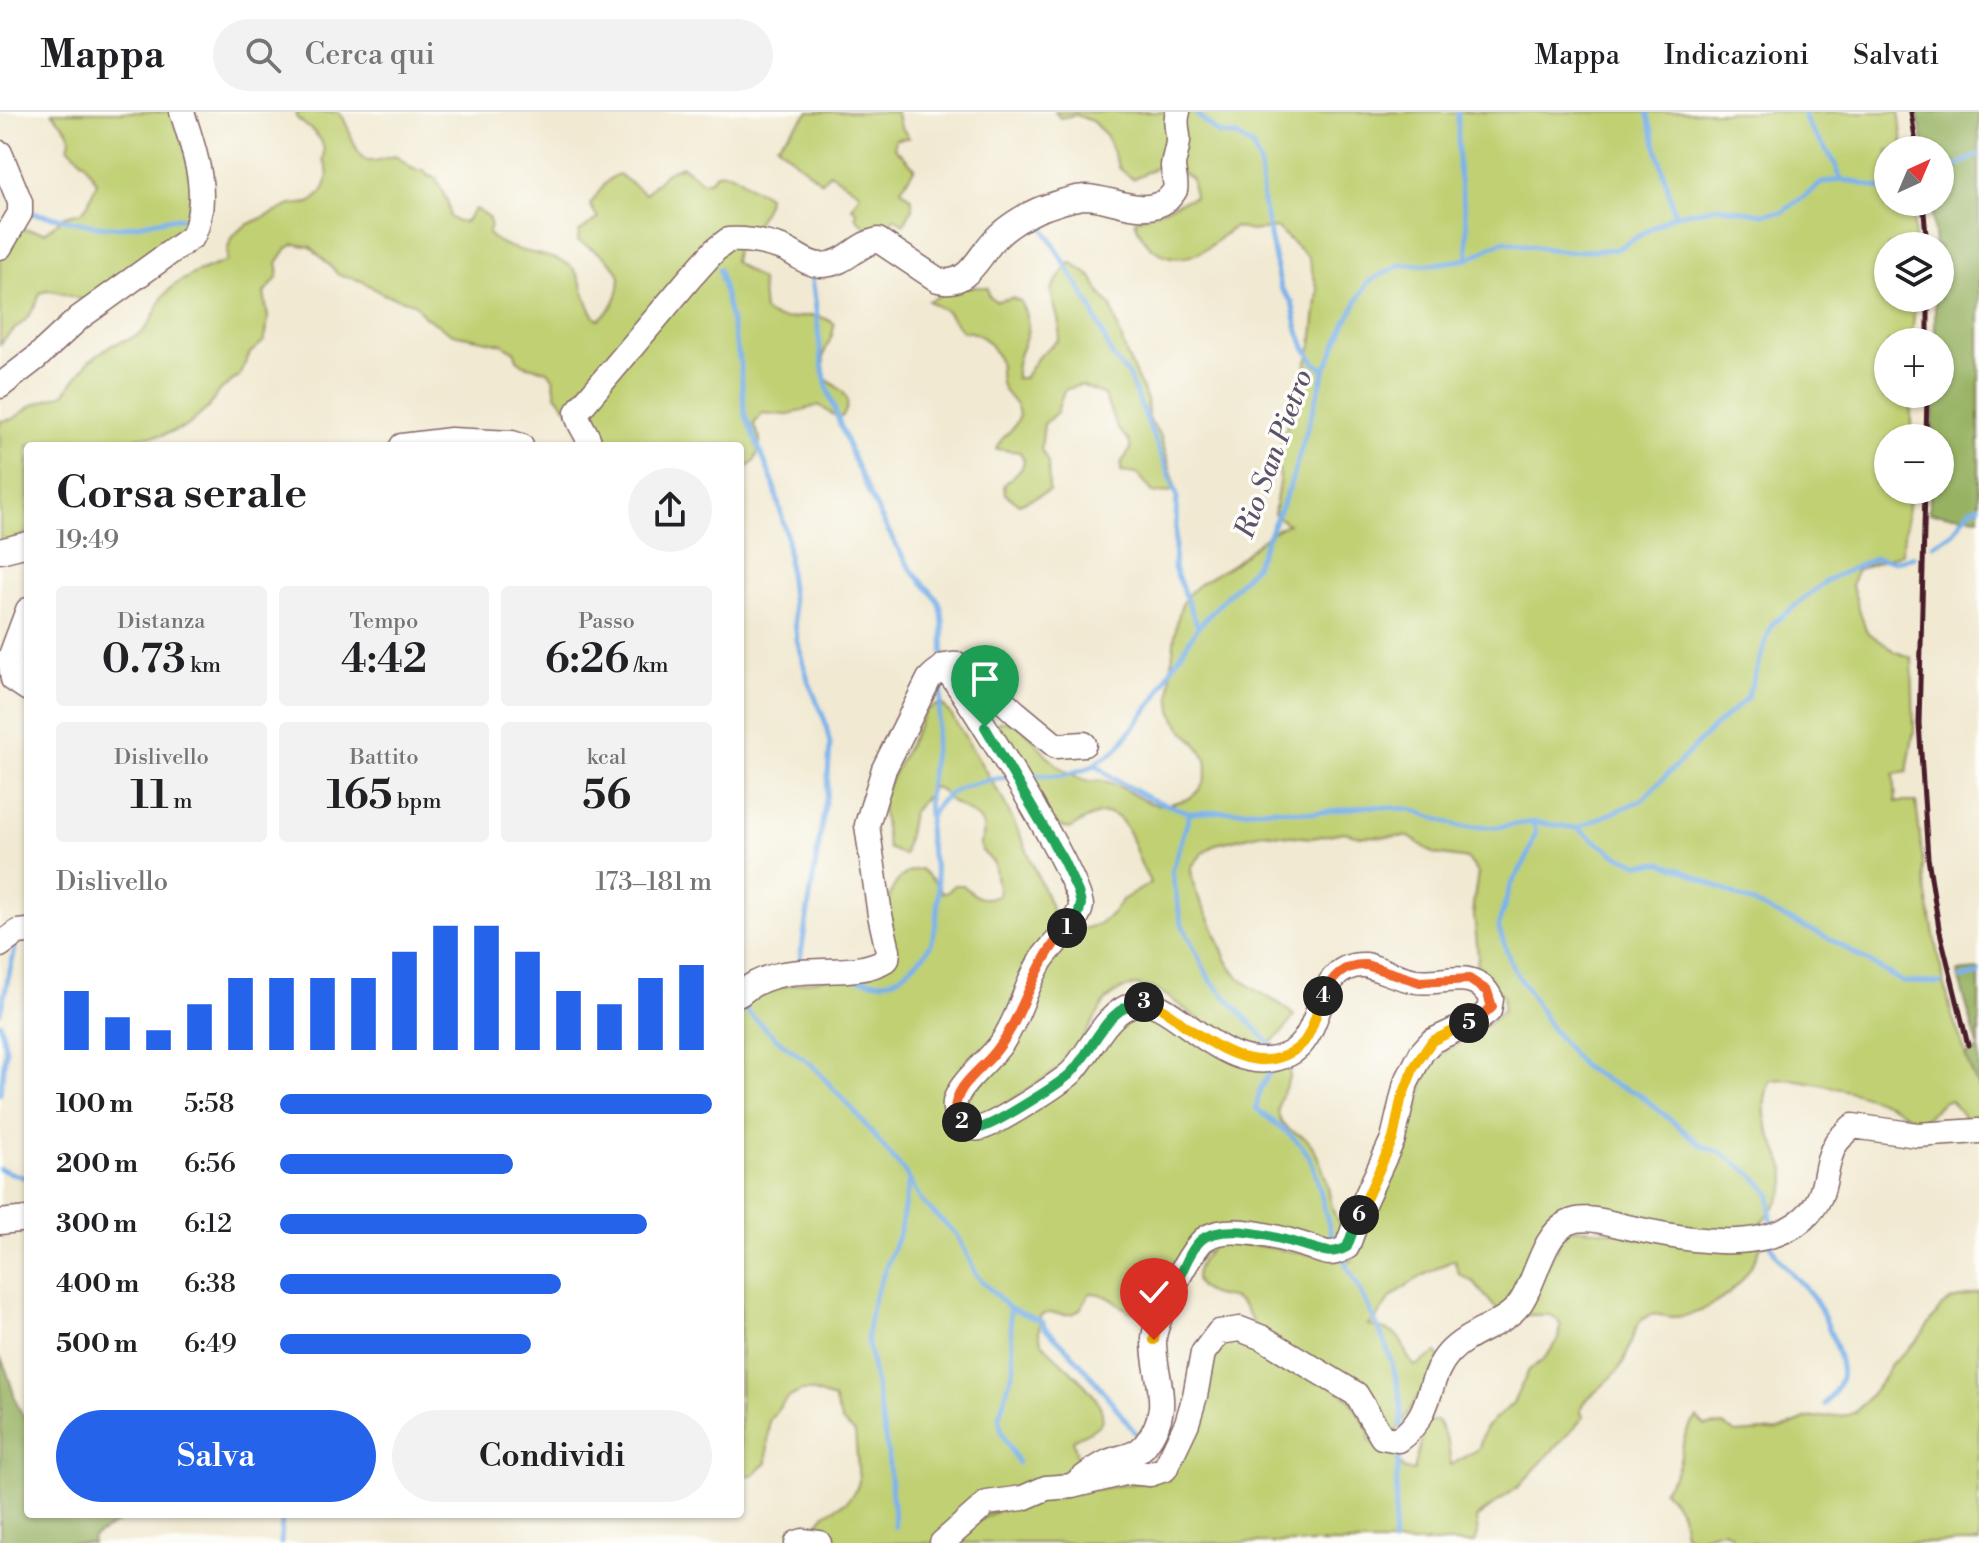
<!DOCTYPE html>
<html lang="it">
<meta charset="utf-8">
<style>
:root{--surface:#fff;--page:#f2f2f2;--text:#202124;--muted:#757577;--line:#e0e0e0;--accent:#2563eb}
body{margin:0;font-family:"Libre Bodoni",serif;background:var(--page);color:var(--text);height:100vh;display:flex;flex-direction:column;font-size:30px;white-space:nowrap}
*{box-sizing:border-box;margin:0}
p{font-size:26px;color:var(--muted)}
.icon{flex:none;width:44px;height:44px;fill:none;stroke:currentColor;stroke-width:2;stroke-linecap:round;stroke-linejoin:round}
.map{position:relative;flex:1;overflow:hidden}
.details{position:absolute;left:24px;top:330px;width:720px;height:1076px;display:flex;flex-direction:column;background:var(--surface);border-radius:8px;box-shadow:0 2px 6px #0004}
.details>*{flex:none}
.needle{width:52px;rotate:44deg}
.buttons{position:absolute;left:1874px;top:24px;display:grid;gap:16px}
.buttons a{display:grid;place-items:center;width:80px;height:80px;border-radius:50%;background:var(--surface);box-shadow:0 2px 6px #0004;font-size:40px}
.pin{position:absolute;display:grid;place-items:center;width:68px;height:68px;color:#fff;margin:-82px -34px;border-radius:50% 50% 50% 0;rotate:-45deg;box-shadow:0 0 8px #0007}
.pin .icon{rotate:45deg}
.km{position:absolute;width:40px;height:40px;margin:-20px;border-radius:50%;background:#222;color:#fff;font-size:22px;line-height:40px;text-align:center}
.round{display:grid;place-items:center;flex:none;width:84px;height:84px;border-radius:42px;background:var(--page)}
.summary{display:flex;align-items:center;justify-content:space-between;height:136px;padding:0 32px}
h1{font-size:44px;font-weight:600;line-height:60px}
.figures{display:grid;grid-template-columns:repeat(3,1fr);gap:12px;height:136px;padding:8px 32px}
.figures div{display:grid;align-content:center;border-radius:8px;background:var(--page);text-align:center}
.figures b{font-size:40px;font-weight:600}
.figures small{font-size:22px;font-weight:400}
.figures p{font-size:22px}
.chart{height:224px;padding:16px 32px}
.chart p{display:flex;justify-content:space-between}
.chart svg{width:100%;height:144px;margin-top:8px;stroke:var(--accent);stroke-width:6}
.primary-button{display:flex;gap:16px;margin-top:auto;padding:16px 32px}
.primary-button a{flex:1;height:92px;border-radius:48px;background:var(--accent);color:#fff;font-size:32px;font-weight:600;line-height:92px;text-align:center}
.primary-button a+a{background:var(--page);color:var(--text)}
ul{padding:0 32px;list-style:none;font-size:26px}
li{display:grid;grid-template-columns:128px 96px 1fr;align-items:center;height:60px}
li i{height:20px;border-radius:10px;background:var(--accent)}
header{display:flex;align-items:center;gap:48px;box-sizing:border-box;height:112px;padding:0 40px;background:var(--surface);border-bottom:2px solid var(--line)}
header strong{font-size:38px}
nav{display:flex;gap:44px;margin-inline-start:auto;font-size:28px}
.search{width:560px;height:72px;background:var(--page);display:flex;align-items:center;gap:20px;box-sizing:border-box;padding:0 28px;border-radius:44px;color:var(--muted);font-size:30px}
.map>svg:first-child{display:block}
.green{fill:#c0d072;stroke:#85784e;stroke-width:2}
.forest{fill:#98b264;stroke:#716848;stroke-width:2}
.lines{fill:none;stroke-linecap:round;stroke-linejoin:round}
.stream{stroke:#7cb2ea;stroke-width:5}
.minor-casing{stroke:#846665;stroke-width:27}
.minor{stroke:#fff;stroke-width:24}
.rail{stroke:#4a1f2b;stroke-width:5}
.split-1-casing{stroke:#fff;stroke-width:16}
.split-2-casing{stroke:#fff;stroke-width:16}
.split-3-casing{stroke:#fff;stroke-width:16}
.split-4-casing{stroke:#fff;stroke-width:16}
.split-5-casing{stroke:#fff;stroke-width:16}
.split-6-casing{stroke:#fff;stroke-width:16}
.split-7-casing{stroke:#fff;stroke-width:16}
.split-8-casing{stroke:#fff;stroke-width:16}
.split-1{stroke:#22a559;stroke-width:10}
.split-2{stroke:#f0652b;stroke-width:10}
.split-3{stroke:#22a559;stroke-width:10}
.split-4{stroke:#f5b400;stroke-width:10}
.split-5{stroke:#f0652b;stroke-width:10}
.split-6{stroke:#f5b400;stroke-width:10}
.split-7{stroke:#22a559;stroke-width:10}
.split-8{stroke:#f5b400;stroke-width:10}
.labels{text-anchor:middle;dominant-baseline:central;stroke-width:7;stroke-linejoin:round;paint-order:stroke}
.water-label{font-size:28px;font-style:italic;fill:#5c526e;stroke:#fdfcf7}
</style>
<header>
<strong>Mappa</strong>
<div class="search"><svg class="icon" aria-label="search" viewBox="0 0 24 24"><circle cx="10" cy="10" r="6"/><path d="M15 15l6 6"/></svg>Cerca qui</div>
<nav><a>Mappa</a><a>Indicazioni</a><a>Salvati</a></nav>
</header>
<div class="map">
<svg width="1979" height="1431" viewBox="0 0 1979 1431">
<rect width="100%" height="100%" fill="#fdfcf7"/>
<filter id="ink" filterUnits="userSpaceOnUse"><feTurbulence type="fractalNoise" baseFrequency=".0125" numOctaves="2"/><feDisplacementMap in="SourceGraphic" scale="16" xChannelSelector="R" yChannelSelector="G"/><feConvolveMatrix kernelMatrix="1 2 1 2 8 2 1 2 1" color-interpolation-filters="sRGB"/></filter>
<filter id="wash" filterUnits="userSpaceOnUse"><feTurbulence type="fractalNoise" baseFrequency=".006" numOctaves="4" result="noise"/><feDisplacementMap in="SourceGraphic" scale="32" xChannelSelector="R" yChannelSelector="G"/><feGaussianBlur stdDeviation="1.8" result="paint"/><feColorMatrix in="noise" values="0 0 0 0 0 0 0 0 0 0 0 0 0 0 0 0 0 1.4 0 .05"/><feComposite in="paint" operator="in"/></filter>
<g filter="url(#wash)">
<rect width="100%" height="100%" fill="#f1e9d1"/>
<!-- green -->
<path class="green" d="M52 0H175L193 68 186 117 87 188C70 188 56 174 40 181 29 214 20 208 0 232V111L5 108 20 117 46 120 65 104 81 100 87 94 97 71 85 51 68 35C75 18 60 13 52 0Z
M297 0H339C350 11 354 46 369 49 377 50 387 45 395 44 406 50 410 60 424 58L428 64 436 66 448 91 450 105 457 110H465L475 97 488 105 491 114 488 122C509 143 543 138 569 153 584 162 584 196 598 207 613 199 620 181 620 165 615 148 593 137 578 129L579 120 598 106 590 93C598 82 606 66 619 62L645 82 667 60 682 54 703 70 711 68 716 61C732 59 736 64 748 73 755 78 761 79 768 84 768 100 754 106 753 122L737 133 734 150 761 168 764 199C789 219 809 191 834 212 834 223 829 229 825 239 822 247 825 258 826 267 841 278 856 285 842 305L833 303 819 293 787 303 762 301 754 312 760 327V335L754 350 740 361V334H596L556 282 553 266 548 259 524 253 517 248 515 240 502 232 453 222 424 204 414 191 383 182 362 169 339 163 311 135 295 132 287 136 277 151C282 165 273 171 264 181L268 205 266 222 263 230 250 241 239 264 218 280 209 295 186 315 162 323 137 325 126 334H28V420L22 424 0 431V309L13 307 33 293 64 282 89 249 110 234 141 222 151 209 162 186 173 174 195 161 227 149C225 120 246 112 269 103 277 100 284 95 292 93 298 91 305 93 311 90 326 81 333 63 323 48 328 24 310 19 296 5Z
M809 0H896L900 13 909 26 896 27 894 35 915 56 901 77 912 87V97L904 112 894 106 888 113 893 119 887 124 871 120 855 105 857 100 852 96 860 81 830 61 821 70 777 33Z
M1055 0H1899L1904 38H1888V90H1911L1916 134H1888V186H1915L1912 230H1888V282H1911V326H1888V378H1910L1902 441 1856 458 1852 474 1866 519 1896 540 1912 546 1914 618 1907 660 1894 662 1896 690H1916L1926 778 1937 839 1952 904 1979 978V1009H1967L1950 988 1943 990 1921 1010C1911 1008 1903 1000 1894 995 1871 984 1793 961 1770 969 1749 1020 1796 1045 1784 1078 1778 1093 1765 1106 1754 1119 1715 1121 1674 1115 1635 1106 1608 1099 1584 1086 1556 1097L1557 1104 1534 1159 1499 1200 1473 1170 1459 1162 1454 1148C1432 1158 1410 1169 1392 1185 1382 1194 1381 1206 1368 1213 1375 1216 1386 1217 1393 1221 1406 1228 1403 1245 1415 1254L1436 1241 1441 1247 1395 1322 1255 1215C1250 1205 1246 1194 1236 1188 1229 1184 1219 1185 1211 1182 1179 1170 1206 1140 1222 1128L1352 1149 1381 1076 1387 1071 1385 1062 1413 992 1418 997C1429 924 1465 941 1503 898V883L1489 870 1476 865 1478 843 1473 793 1478 761 1468 747 1435 742 1409 725 1360 724 1344 720 1312 726 1263 721 1216 732 1202 742 1191 755C1192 775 1198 785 1207 802 1223 831 1220 855 1253 876 1269 887 1280 889 1294 904 1284 920 1274 930 1258 939L1233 932 1167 884 1153 876 1136 873 1120 878 1106 888 1068 951 986 1005 974 1007 963 995 1054 845 1080 818 1099 812 1112 801 1122 788 1151 771C1127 739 1134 670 1070 717L1055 713 999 624 998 610C1030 607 1039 644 1064 658 1070 662 1079 667 1086 669 1091 670 1098 668 1104 669 1133 675 1143 701 1177 690 1182 689 1190 686 1194 683 1200 678 1205 670 1206 662 1212 634 1181 625 1173 601 1167 583 1174 502 1185 487 1197 469 1217 463 1234 451 1252 437 1267 420 1288 412L1274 402 1280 364 1276 348 1312 234 1318 178 1308 145 1277 116 1251 119 1235 115C1223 121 1215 132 1204 138 1173 156 1144 140 1135 108L1194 85 1192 67 1165 51 1133 67 1119 56 1106 23 1092 9 1076 3 1060 6Z
M1072 151 1093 166 1100 181 1111 194 1127 244 1147 288 1148 305 1161 325 1175 372 1171 379 1154 382 1138 362 1121 360V351L1131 337 1129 329 1117 316 1104 283 1081 273 1064 278 1057 300 1044 312 1041 337 1048 351 1049 379 1019 392 1005 382 1004 373 1022 356 1024 348 1020 340 996 337C1000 325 1015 318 1018 307 1022 292 1007 287 1002 274 999 266 1001 258 999 249 993 232 980 219 962 219L947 200 928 189C949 179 965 171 988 176L989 184 996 189 1012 186 1020 189C1040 228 1015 229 1016 266H1024L1038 245 1058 228C1063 210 1053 197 1051 178L1067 153Z
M941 591 952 604 1002 686 1023 729 1058 812 1007 913 955 975 976 1025 1134 897 1287 954 1290 961C1288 976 1275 988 1279 1004 1284 1023 1302 1018 1311 1032 1316 1040 1321 1052 1324 1061 1331 1079 1329 1100 1342 1115L1334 1137 1228 1113 1150 1203C1124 1206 1115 1180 1090 1181 1086 1187 1083 1194 1079 1198 1068 1208 1053 1196 1040 1204L1039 1221 1041 1229C1054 1247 1115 1290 1100 1311 1094 1320 1081 1322 1073 1328L1079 1352 1075 1360 934 1431H831L817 1417 819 1409 825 1402 847 1389 857 1376 859 1369 855 1321 842 1310 834 1287 810 1279H801L786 1287 769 1309 767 1351 753 1363H740V887L744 882 884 855C885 824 878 761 921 757L938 773 942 781 948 780 954 773H963C975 785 981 790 999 783L994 751 982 739 980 731C993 707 968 700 952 690 944 685 944 677 933 675L912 701 904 743 888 736 881 687 926 598Z
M1568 1116 1763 1130C1757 1143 1751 1157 1742 1168 1727 1187 1696 1206 1672 1205 1661 1204 1653 1199 1643 1207 1632 1216 1630 1243 1619 1257 1609 1270 1594 1280 1583 1291L1580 1299 1584 1305 1519 1374 1476 1406 1478 1422 1475 1431H948L983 1401 1096 1377 1157 1368 1208 1251 1232 1224H1240L1346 1281 1369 1319V1327L1375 1333 1398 1343 1399 1351 1405 1358 1414 1359 1424 1316 1429 1309H1438L1448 1330 1451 1353 1479 1336 1485 1316 1513 1291 1529 1258 1542 1249 1558 1229 1561 1214 1557 1207 1550 1203H1526L1522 1197Z
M1979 1180V1431H1729L1731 1422 1723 1418C1708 1420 1698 1430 1684 1422L1680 1397 1663 1378C1669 1371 1675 1364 1678 1355 1685 1334 1679 1325 1697 1306L1705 1314 1723 1313 1736 1321 1778 1318 1808 1306 1848 1303 1856 1300 1883 1267 1891 1252 1917 1229 1942 1194 1949 1189Z"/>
<!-- forest -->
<path class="forest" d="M1917 0H1979V405L1929 401 1930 378H1940V326H1932L1934 282H1940V230H1935V186H1940V134H1935L1931 90H1940V38H1925Z
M1979 858V978L1965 944 1979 937 1957 860Z
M1 1247C12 1265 14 1298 28 1309V1402H133L93 1425 92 1431H0Z"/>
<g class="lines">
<!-- stream -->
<path class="stream" d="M1194 0 1219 22 1237 24 1252 34 1260 52 1263 90 1281 176 1292 190 1298 218 1305 235 1315 251 1325 258
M1458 0V55L1467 114 1468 146
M1647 0 1675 103
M1803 0C1811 28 1834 37 1840 67
M1940 61 1979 43
M29 101C61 104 91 117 122 115 146 113 168 104 192 106
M1040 110 1090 193 1112 244 1128 263 1166 354 1177 384 1174 456 1198 515
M719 157 740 250 745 302 773 370 787 425 789 460 797 527 808 568 825 609 830 632 827 680 799 854
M811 163C819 200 817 242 828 278 847 336 874 397 906 450 914 464 935 481 940 493 945 509 943 530 943 547
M1933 433 1952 422 1970 397 1979 394
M1095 652 1111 665 1148 686 1190 701 1276 697 1314 701 1370 694 1410 697 1461 715H1497L1533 710 1577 716 1613 741 1638 752 1662 751 1680 757 1830 827 1903 870 1941 871
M1022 663 1062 664 1089 656 1116 638 1157 585 1171 557 1198 515 1255 454 1289 377 1325 258 1347 208 1368 170 1400 153 1436 152 1468 147 1503 129 1566 140 1617 137 1672 104 1718 95 1763 102 1783 100 1822 71 1840 67 1888 78
M1190 701 1172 760 1181 810 1210 868 1275 937
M929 706 928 685 943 569
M1533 710 1536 720 1527 746 1510 775 1498 814 1512 854 1552 917 1582 954 1615 973 1638 981 1701 1033 1722 1041 1753 1063 1770 1081 1771 1114
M1577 716 1642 688 1711 618 1747 586 1772 512 1829 467 1876 446 1895 449 1913 445
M1961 866 1979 862
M857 867C885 872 892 873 913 853 917 849 923 845 926 840 938 825 940 780 936 761 933 743 923 719 932 701 946 674 981 669 1008 665
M740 893 779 929 811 952 853 998 906 1062 922 1090 958 1124 977 1164 1009 1196 1014 1256 999 1304 1002 1321 1018 1351
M0 901 15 837
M0 911 6 937 0 982
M1273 953 1260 978 1256 996C1271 1009 1292 1022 1304 1037 1321 1059 1322 1105 1336 1132
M0 1057 28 1067
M1770 1132C1779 1153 1800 1167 1813 1185 1823 1199 1845 1250 1841 1266 1839 1276 1831 1284 1825 1292
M1342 1144C1368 1195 1405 1256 1401 1314
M1009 1196 1043 1210 1044 1215C1080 1246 1107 1284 1136 1322
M895 1415 888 1342 867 1225 873 1189 900 1119 909 1068
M281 1431 282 1402
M1393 1431 1399 1336"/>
</g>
</g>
<g filter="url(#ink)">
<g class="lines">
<!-- minor casing -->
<g class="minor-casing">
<path id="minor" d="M0 41 20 90V101L0 135
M0 274 36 246 79 206 193 124C211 84 195 40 182 0
M402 334 451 328 512 331 521 334
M590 334C589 321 578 315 577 300L689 167 715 138 728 128C745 127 763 130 779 135 794 139 804 152 820 153 847 153 856 132 878 128L938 168C969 176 978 143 997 125 1007 115 1024 104 1038 98 1052 93 1069 86 1085 85 1112 85 1142 106 1167 88 1170 85 1173 82 1175 78 1177 71 1173 62 1173 54 1174 44 1179 34 1178 24 1177 15 1175 8 1178 0
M0 439 28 432
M28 498 10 546 13 567 28 577
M944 554C966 580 1083 770 1081 794 1079 810 1052 832 1042 847 1026 872 1020 903 1003 929 992 947 959 970 955 990 953 1003 965 1019 980 1016 994 1014 1061 971 1072 960 1093 937 1104 900 1137 891 1172 881 1226 973 1289 942 1327 923 1312 850 1366 853 1382 858 1399 866 1416 869 1444 873 1475 854 1491 887L1489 899 1479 907 1432 929 1422 940 1406 971 1393 1027 1362 1094 1347 1135C1342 1138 1336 1141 1330 1141 1323 1141 1314 1136 1307 1134 1281 1126 1230 1111 1206 1126 1191 1134 1154 1210 1154 1227 1153 1267 1176 1294 1145 1333 1135 1345 1122 1344 1108 1350 1095 1356 1084 1365 1072 1374
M0 833 18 820 28 819
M740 882C785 843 847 872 887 847L888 839 880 803 867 713 884 657 929 567C942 554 952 548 969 557L1015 600 1056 634 1084 632
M0 1110 28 1107
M797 1431 803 1429 819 1431
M942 1431 987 1391 1023 1386 1046 1376 1072 1374 1129 1360 1150 1362 1165 1357 1187 1311 1195 1284 1203 1241 1219 1220 1240 1217 1263 1226 1356 1282 1382 1325 1398 1328C1436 1301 1424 1269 1449 1241 1468 1220 1502 1214 1519 1193 1537 1169 1541 1124 1568 1111 1585 1102 1609 1111 1627 1115 1678 1126 1760 1144 1803 1107 1832 1082 1820 1058 1836 1031 1840 1025 1848 1019 1853 1014L1917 1023 1979 1019"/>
</g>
<!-- minor -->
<use href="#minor" class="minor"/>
<!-- rail -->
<path class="rail" d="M1911 0 1917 38
M1923 90 1927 134
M1928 230V186
M1926 326 1927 282
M1925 378 1919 611 1928 746 1939 816 1968 933"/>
</g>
</g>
<g class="lines" filter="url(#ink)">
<!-- split-1 casing -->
<g class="split-1-casing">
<path id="split-1" d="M985 615 1063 748 1078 780 1081 792 1078 804 1067 816"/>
</g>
<!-- split-2 casing -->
<g class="split-2-casing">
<path id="split-2" d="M962 1010 955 999C955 975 977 961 992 944 1025 906 1030 855 1067 816"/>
</g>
<!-- split-3 casing -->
<g class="split-3-casing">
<path id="split-3" d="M962 1010C967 1014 973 1017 979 1016 992 1015 1059 972 1070 962 1094 938 1105 893 1144 890"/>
</g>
<!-- split-4 casing -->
<g class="split-4-casing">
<path id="split-4" d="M1144 890C1163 893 1176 908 1191 918 1215 934 1248 955 1278 946 1288 943 1297 938 1304 930 1314 917 1316 899 1323 884"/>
</g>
<!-- split-5 casing -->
<g class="split-5-casing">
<path id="split-5" d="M1323 884C1332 865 1344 852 1366 853L1420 870 1469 867 1487 879 1492 895 1479 907 1469 911"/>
</g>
<!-- split-6 casing -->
<g class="split-6-casing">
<path id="split-6" d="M1359 1103 1393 1027 1401 988 1414 955 1432 929 1469 911"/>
</g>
<!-- split-7 casing -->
<g class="split-7-casing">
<path id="split-7" d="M1179 1166C1185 1154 1190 1138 1201 1128 1225 1109 1279 1126 1306 1134 1322 1138 1331 1144 1347 1135L1359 1103"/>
</g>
<!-- split-8 casing -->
<g class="split-8-casing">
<path id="split-8" d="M1154 1228 1156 1214 1179 1166"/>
</g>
<!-- split-1 -->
<use href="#split-1" class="split-1"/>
<!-- split-2 -->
<use href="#split-2" class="split-2"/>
<!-- split-3 -->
<use href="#split-3" class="split-3"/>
<!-- split-4 -->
<use href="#split-4" class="split-4"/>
<!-- split-5 -->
<use href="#split-5" class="split-5"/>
<!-- split-6 -->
<use href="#split-6" class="split-6"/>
<!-- split-7 -->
<use href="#split-7" class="split-7"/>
<!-- split-8 -->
<use href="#split-8" class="split-8"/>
</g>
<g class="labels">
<!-- water labels -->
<g class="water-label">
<text transform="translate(1274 342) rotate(-70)">Rio San Pietro</text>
</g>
</g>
</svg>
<div class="buttons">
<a><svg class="needle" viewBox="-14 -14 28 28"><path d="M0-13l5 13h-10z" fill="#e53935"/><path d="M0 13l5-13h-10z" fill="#757577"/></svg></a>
<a><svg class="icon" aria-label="layers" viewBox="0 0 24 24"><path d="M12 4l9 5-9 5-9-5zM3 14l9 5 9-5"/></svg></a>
<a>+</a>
<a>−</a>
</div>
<div class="pin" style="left:985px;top:615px;background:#1e9e55"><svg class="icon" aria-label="arrive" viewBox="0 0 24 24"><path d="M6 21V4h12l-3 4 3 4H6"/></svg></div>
<div class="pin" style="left:1154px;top:1228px;background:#d93025"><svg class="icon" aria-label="check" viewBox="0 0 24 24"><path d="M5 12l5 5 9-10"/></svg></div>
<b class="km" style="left:1067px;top:816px">1</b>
<b class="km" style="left:962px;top:1010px">2</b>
<b class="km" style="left:1144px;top:890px">3</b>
<b class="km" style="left:1323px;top:884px">4</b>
<b class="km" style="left:1469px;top:911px">5</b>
<b class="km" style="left:1359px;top:1103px">6</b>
<section class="details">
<div class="summary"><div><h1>Corsa serale</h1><p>19:49</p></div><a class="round"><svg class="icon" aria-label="share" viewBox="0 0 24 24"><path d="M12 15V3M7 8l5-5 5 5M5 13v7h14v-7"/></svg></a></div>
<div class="figures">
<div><p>Distanza</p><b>0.73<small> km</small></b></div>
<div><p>Tempo</p><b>4:42</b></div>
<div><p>Passo</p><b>6:26<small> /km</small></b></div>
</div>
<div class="figures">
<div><p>Dislivello</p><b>11<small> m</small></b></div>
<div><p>Battito</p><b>165<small> bpm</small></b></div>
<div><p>kcal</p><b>56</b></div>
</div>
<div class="chart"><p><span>Dislivello</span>173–181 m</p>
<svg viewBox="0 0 160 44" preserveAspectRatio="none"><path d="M5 44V26M15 44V34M25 44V38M35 44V30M45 44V22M55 44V22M65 44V22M75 44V22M85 44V14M95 44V6M105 44V6M115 44V14M125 44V26M135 44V30M145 44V22M155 44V18"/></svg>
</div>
<ul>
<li><b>100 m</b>5:58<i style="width:100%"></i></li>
<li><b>200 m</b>6:56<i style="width:54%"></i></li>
<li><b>300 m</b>6:12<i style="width:85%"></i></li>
<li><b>400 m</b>6:38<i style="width:65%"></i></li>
<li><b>500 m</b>6:49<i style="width:58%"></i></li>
</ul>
<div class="primary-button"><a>Salva</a><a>Condividi</a></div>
</section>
</div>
